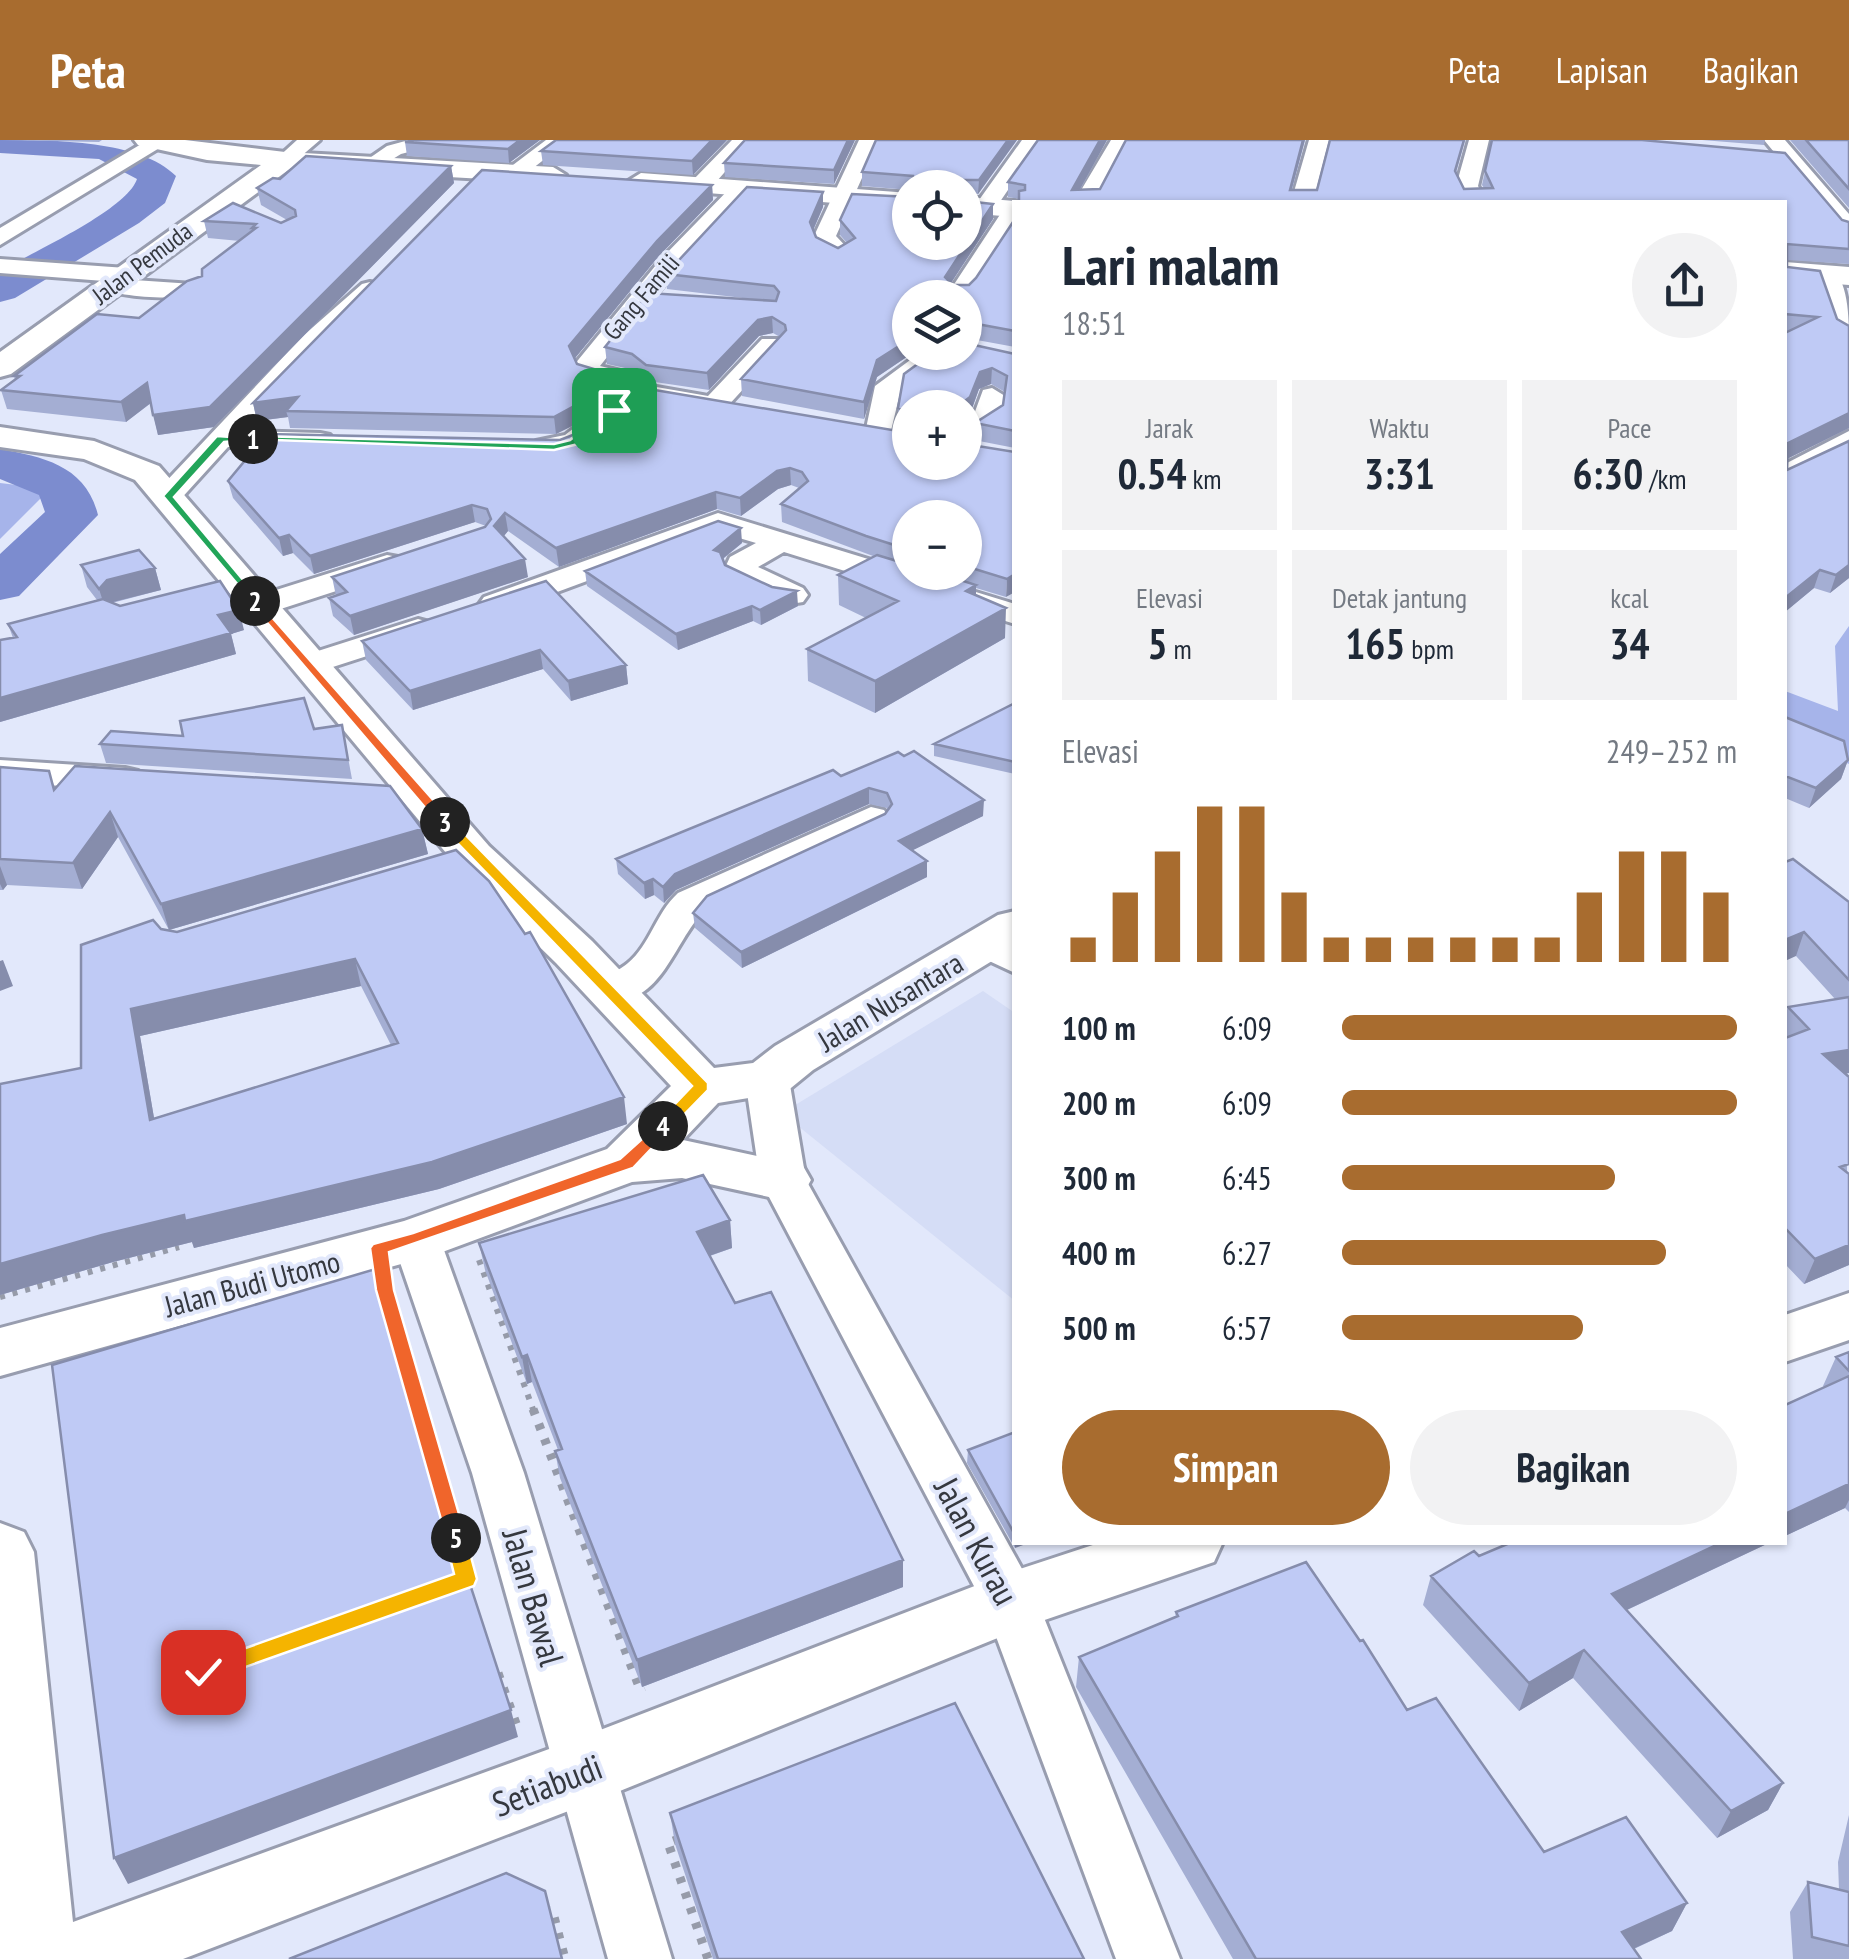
<!DOCTYPE html>
<html lang="id">
<meta charset="utf-8">
<style>
:root{--surface:#fff;--page:#f2f2f3;--text:#1f2937;--muted:#747a83;--accent:#a86c2f}
body{margin:0;font-family:"PT Sans Narrow",sans-serif;background:var(--page);color:var(--text);height:100vh;display:flex;flex-direction:column;font-size:38px;white-space:nowrap}
*{box-sizing:border-box;margin:0}
p{font-size:32px;color:var(--muted)}
.icon{flex:none;width:55px;height:55px;fill:none;stroke:currentColor;stroke-width:2;stroke-linecap:round;stroke-linejoin:round}
.map{position:relative;flex:1;overflow:hidden}
.side{position:absolute;left:1012px;top:60px;width:775px;height:1345px;display:flex;flex-direction:column;background:var(--surface);border-radius:0px;box-shadow:0 2px 8px #0004}
.side>*{flex:none}
.tools{position:absolute;left:892px;top:30px;display:grid;gap:20px}
.tools a{display:grid;place-items:center;width:90px;height:90px;border-radius:50%;background:var(--surface);box-shadow:0 2px 8px #0004;font-size:50px}
.pin{position:absolute;display:grid;place-items:center;width:85px;height:85px;color:#fff;margin:-42px;border-radius:20px;box-shadow:0 5px 15px #0006}
.km{position:absolute;width:50px;height:50px;margin:-25px;border-radius:50%;background:#222;color:#fff;font-size:28px;line-height:50px;text-align:center}
.round{display:grid;place-items:center;flex:none;width:105px;height:105px;border-radius:52px;background:var(--page)}
.summary{display:flex;align-items:center;justify-content:space-between;height:170px;padding:0 50px}
h1{font-size:55px;font-weight:700;line-height:75px}
.figures{display:grid;grid-template-columns:repeat(3,1fr);gap:15px;height:170px;padding:10px 50px}
.figures div{display:grid;align-content:center;border-radius:0px;background:var(--page);text-align:center}
.figures b{font-size:42px;font-weight:700}
.figures small{font-size:28px;font-weight:400}
.figures p{font-size:28px}
.chart{height:280px;padding:20px 50px}
.chart p{display:flex;justify-content:space-between}
.chart svg{width:100%;height:180px;margin-top:10px;stroke:var(--accent);stroke-width:6}
.cta{display:flex;gap:20px;margin-top:auto;padding:20px 50px}
.cta a{flex:1;height:115px;border-radius:60px;background:var(--accent);color:#fff;font-size:40px;font-weight:700;line-height:115px;text-align:center}
.cta a+a{background:var(--page);color:var(--text)}
ul{padding:0 50px;list-style:none;font-size:32px}
li{display:grid;grid-template-columns:160px 120px 1fr;align-items:center;height:75px}
li i{height:25px;border-radius:12px;background:var(--accent)}
header{display:flex;align-items:center;gap:60px;box-sizing:border-box;height:140px;padding:0 50px;background:var(--accent);color:#fff}
header strong{font-size:48px}
nav{display:flex;gap:55px;margin-inline-start:auto;font-size:35px}
.map>svg:first-child{display:block}
.built{fill:#d5ddf6}
.green{fill:#a6b4ea}
.lines{fill:none;stroke-linecap:round;stroke-linejoin:round}
.river{fill:#7c8ccf;fill-rule:evenodd}
.minor-casing{stroke:#989daf;stroke-width:6}
.major-casing{stroke:#989daf;stroke-width:6}
.path-far1{stroke:#969ba9;stroke-width:6;stroke-dasharray:5 8;stroke-linecap:butt}
.path{stroke:#969ba9;stroke-width:9;stroke-dasharray:6 10;stroke-linecap:butt}
.minor{fill:#fff;fill-rule:evenodd}
.major{fill:#fff;fill-rule:evenodd}
.wall{fill:#a4aed3;fill-rule:evenodd}
.shaded-wall{fill:#868dac}
.building{fill:#bfcaf5;stroke:#868dac;stroke-width:2.5;fill-rule:evenodd}
.split-1{fill:#22a559;stroke:#fff;stroke-width:2.5}
.split-2{fill:#22a559;stroke:#fff;stroke-width:2.5}
.split-3{fill:#f0652b;stroke:#fff;stroke-width:2.5}
.split-4{fill:#f5b400;stroke:#fff;stroke-width:2.5}
.split-5{fill:#f0652b;stroke:#fff;stroke-width:2.5}
.split-6{fill:#f5b400;stroke:#fff;stroke-width:2.5}
.labels{text-anchor:middle;dominant-baseline:central;stroke-width:8;stroke-linejoin:round;paint-order:stroke}
.far-street-label{font-size:25px;fill:#35383f;stroke:#e2e8fb}
.street-label{font-size:30px;fill:#35383f;stroke:#e2e8fb}
.near-street-label{font-size:35px;fill:#35383f;stroke:#e2e8fb}
</style>
<header>
<strong>Peta</strong>
<nav><a>Peta</a><a>Lapisan</a><a>Bagikan</a></nav>
</header>
<div class="map">
<svg width="1849" height="1819" viewBox="0 0 1849 1819">
<rect width="100%" height="100%" fill="#e2e8fb"/>
<!-- built -->
<path class="built" d="M983 851 1015 873V1161L782 973Z"/>
<!-- green -->
<path class="green" d="M0 343 50 349 0 399Z
M1849 486V624L1785 595V551L1838 571 1835 506Z"/>
<g class="lines">
<!-- river -->
<path class="river" d="M0 0C54 0 140 0 176 36L165 63 139 83 15 158 0 162V131C31 113 127 70 137 39L99 19 0 13Z
M0 309C44 317 86 326 98 375L19 456 0 460V414L45 372 39 355 0 339Z"/>
<!-- minor casing -->
<g class="minor-casing">
<path id="minor" d="M148 0H163L166 4 0 105V88Z
M297 0H320L292 24H278L275 20Z
M409 0H443L440 4 401 14 378 28H364L361 24 387 6Z
M546 0H569L523 36H509L505 32 509 28Z
M732 0H753L709 50H693L690 45 693 40Z
M859 0H879L836 96 852 113 840 120 818 109 814 96Z
M1022 0H1042L993 72H977L974 67Z
M1111 0H1131L1096 62H1074Z
M1309 0H1329L1313 62H1291Z
M1469 0H1489L1478 46 1487 62H1465L1456 46Z
M1764 0H1785L1849 74V95L1841 93Z
M743 42 754 48 751 53 677 129 600 226 633 234 645 245 708 256 762 199H780L784 204 780 209 725 269C708 273 665 264 643 261 613 285 579 323 536 313L532 307 536 301 565 295 622 251 615 246 580 237 574 225 661 119 735 43Z
M1015 62V86L973 152 969 157H953L949 152 1007 64Z
M0 119 126 128 138 135 134 140 193 144 205 151C193 162 111 158 99 146L104 141 0 133Z
M1828 128C1849 135 1849 180 1849 202L1836 194 1816 135Z
M370 142 378 144 382 149 378 154 322 205 243 291 320 293 330 295 334 301 330 307H228L178 362H158L154 356 158 350 304 195 362 144Z
M921 212H951L901 249 889 299H869L865 293 875 246Z
M992 248 1005 256 999 281 965 301V281L973 277 983 250Z
M1849 291V311L1785 345V324Z
M718 373 1015 464V484L784 412 758 427 803 448 808 455 803 462C778 468 750 447 728 437L724 430 730 417 756 403 719 392 506 471H484L479 464 484 457Z
M387 415 398 417 402 424 398 431 259 476 248 473 243 466 248 459Z
M418 479 429 482 434 489 429 496 308 535 296 532 291 525 296 518Z
M0 620 125 628 138 631 143 639 138 647 125 650 0 642Z
M871 667 884 670 889 678 884 686 706 769C672 801 661 876 595 859L589 850C599 836 615 834 628 823 650 805 656 773 678 753Z
M986 792 1015 803V833L972 813 966 804 972 795Z
M767 925 782 929 789 939 806 1040 1031 1445 1180 1819H1116L985 1467 760 1040 745 939 752 929Z
M416 1082 433 1087 440 1099 524 1333 672 1819H608L472 1333 392 1099 399 1087Z"/>
</g>
<!-- major casing -->
<g class="major-casing">
<path id="major" d="M134 0H185L285 12 553 27 566 35 553 43 291 28 11 234 0 237V212L261 25 207 20 138 5Z
M641 33 910 53V69L632 47 628 41Z
M965 57 1015 61 1022 62H1015V77L965 73Z
M1785 122 1849 127V145L1785 140Z
M0 287 94 301 159 326 489 706 592 801 714 928 753 923 775 906 998 775 1015 771V807L813 930 786 952 718 963 683 1000 803 1026 811 1040 803 1054 783 1060 682 1038 632 1042 437 1114 0 1236V1188L404 1081 607 1009 671 946 556 823 457 726 135 340 84 319 0 307Z
M1849 1153V1200L1785 1222V1175Z
M0 1383 24 1392 34 1412 73 1782 582 1597 1011 1432 1102 1402H1223L1214 1422 1030 1485 610 1655 183 1819H0Z"/>
</g>
<!-- path-far1 -->
<path class="path-far1" d="M479 1120 534 1272
M0 1157 179 1107
M399 1197 420 1272"/>
<!-- path -->
<path class="path" d="M419 1269 460 1416
M533 1269 640 1549 644 1547
M498 1533 519 1592
M679 1699 668 1703 708 1819
M543 1768 553 1773 565 1819"/>
<!-- minor -->
<use href="#minor" class="minor"/>
<!-- major -->
<use href="#major" class="major"/>
</g>
<!-- wall -->
<path class="wall" d="M0 0H102L99 2Z
M414 0H540L509 23 407 16 405 2Z
M556 0H727L693 35 543 25 541 11Z
M855 0 834 44 725 37 724 23Z
M876 0H1017L978 54H965V48H910V50L862 46V32Z
M1038 0H1107L1080 50 1100 49 1126 0H1305L1292 50H1317L1330 0H1465L1456 33 1464 49 1484 48 1482 45 1492 0H1642L1785 13 1842 80 1849 82V124L1787 120V127L1820 131 1837 179 1849 186V288L1788 318 1787 330 1849 301V438L1830 453 1814 448 1785 472V193L1790 191H1785V62H1019V59L1008 57V42Z
M1702 0H1765L1764 5Z
M1790 0H1849V68Z
M451 26 454 43 214 287 158 295 151 263 126 282 7 269 1 250 15 240 14 236 139 178 202 136 240 101 208 98 204 81 281 83 287 80 261 65 257 48 280 39Z
M712 45 713 60 658 117 575 218 577 224 614 235 616 252 578 283 556 294 290 288 288 277 257 281 253 263Z
M993 64V79L951 143 953 145H969L976 138 1015 79V207L966 198 965 158H910V212H914L877 237 864 279 742 256 741 239 780 197 773 193 759 196 709 250 648 241 634 230 607 224 605 207 768 161 667 149 666 134 823 67 813 91 816 97 838 108 847 103 840 95V80Z
M1015 214V308L974 300 975 283 1003 265 1005 252 991 244 979 249 970 274 910 268V288L898 285V268Z
M560 300 910 322 1015 312 1006 457 976 448V455L1005 498 875 573 808 541 807 509 866 478 839 465 838 435 873 416 782 382 781 364 799 348 791 345 778 349 741 376 717 369 559 427 508 391 504 396 528 437 354 495 333 476 329 458 336 456 332 437 486 386 475 382 314 434 293 413 283 416 233 358 228 341ZM910 378H965V432H910Z
M742 403 723 419 725 425 798 466 761 485 753 481 678 510 587 446 585 431Z
M81 425 155 428 161 450 112 463 120 466 244 490 231 494 236 514 0 582V500L13 498 8 484 97 460 87 447Z
M546 441 626 525 628 544 571 561 543 529 413 570 366 520 362 501Z
M1015 563V634L934 616V604Z
M1785 577 1848 620 1841 639 1809 668 1785 658Z
M342 585 352 639 106 623 100 604 183 596 314 589Z
M0 627 49 631 55 649 422 689 428 714 169 790 118 697 82 749 7 745 3 750H0Z
M841 636 983 676 912 710 927 721V737L742 828 695 788 693 773 885 674 888 670 887 668 869 664 676 750 664 763 654 755 645 759 618 734 616 719Z
M456 710 627 984 439 1049 194 1108 192 1102 113 1122 0 1155V944L81 928 161 789 177 792ZM361 846 391 905 154 978 140 896Z
M1785 722 1849 762V933L1845 934 1849 1125 1804 1144 1785 1124V875L1788 867 1835 859 1796 816Z
M730 1080 732 1108 710 1116 735 1163 903 1447 642 1547 560 1338 555 1311 558 1310 532 1242 527 1244 485 1130 479 1103Z
M1849 1212V1372L1845 1368 1785 1396V1265L1824 1247 1823 1246 1836 1217Z
M1015 1292V1408L967 1323 968 1310Z
M1771 1402 1627 1470 1783 1643 1768 1670 1717 1698 1573 1538 1519 1571 1423 1465 1431 1436 1479 1416Z
M1176 1472 1407 1570 1544 1712 1687 1763 1672 1791 1634 1809 1641 1819H1233L1076 1547 1079 1517 1175 1477Z
M670 1673 1084 1819H713L675 1704Z
M1849 1675V1819H1793L1790 1772 1808 1742 1839 1750 1838 1722Z"/>
<!-- shaded-wall -->
<path class="shaded-wall" d="M520 0H540L509 23 508 9Z
M712 0H727L693 35 692 21Z
M848 0H855L834 44V30Z
M1008 0H1017L978 54 979 40Z
M1100 0H1107L1073 62 1072 50Z
M1303 0H1305L1288 62 1290 50Z
M451 26 454 43 214 287 158 295 153 275Z
M712 45 713 60 658 117 571 223 569 206 657 101Z
M823 52V67L810 97V82Z
M993 64V79L945 152V137Z
M772 177 773 193 759 196 709 250 707 233 758 180Z
M910 199V212H914L877 237 864 279V262L877 220Z
M992 228 991 244 979 249 970 274 965 278V268H961V264L980 232Z
M614 235 616 252 578 283 556 294 554 277Z
M147 243 152 262 126 282 121 262Z
M298 257 286 271 288 277 257 281 253 263Z
M1849 273V288L1785 320 1788 303Z
M790 328 791 345 778 349 741 376 740 358 777 331Z
M716 352 717 369 559 427 556 408Z
M472 365 475 382 314 434 310 416Z
M505 373 508 391 497 404 494 386Z
M741 388 742 403 715 425 714 410Z
M289 395 293 413 283 416 279 398Z
M525 419 528 437 354 495 350 476Z
M1849 425V438L1830 453 1836 435Z
M155 428 161 450 113 462 106 471 99 449 107 440Z
M1820 430 1814 448 1785 472V458Z
M1015 434V452L1006 457 1007 439Z
M976 445V476L966 451Z
M797 451 798 466 761 485 760 470Z
M752 466 753 481 678 510 676 494Z
M1006 468 1005 498 875 573V541Z
M239 470 244 490 231 494 236 514 0 582V558L218 475Z
M540 510 543 529 413 570 410 551Z
M626 525 628 544 571 561 568 541Z
M1848 620 1841 639 1809 668 1816 648Z
M869 648V664L676 750 664 763 663 747 675 734Z
M984 660 983 676 899 717V701Z
M110 672 118 697 82 749 73 723Z
M422 689 428 714 169 790 161 764Z
M927 721V737L742 828 741 812Z
M0 726 7 745 3 750 0 744Z
M653 739 654 755 645 759 644 743Z
M1804 792 1796 816 1785 821V800Z
M355 819 361 846 140 896 159 1007 150 980 131 869Z
M3 820 13 846 0 851V821Z
M1849 910V933L1814 939 1823 914Z
M624 957 627 984 439 1049 194 1108 192 1102 113 1122 0 1155V1124L102 1095Z
M730 1080 732 1108 700 1119 697 1092Z
M1849 1105V1125L1804 1144 1815 1119Z
M527 1215 532 1242 527 1244 522 1217Z
M1849 1344V1360L1845 1368 1785 1396V1374Z
M1015 1402H1031L1015 1408Z
M1723 1402H1771L1601 1482 1612 1454Z
M903 1420V1447L642 1547 637 1520Z
M1584 1510 1573 1538 1519 1571 1529 1543Z
M511 1570 518 1597 128 1744 114 1718Z
M1783 1643 1768 1670 1717 1698 1731 1671Z
M1687 1763 1672 1791 1611 1819 1622 1792Z"/>
<!-- building -->
<path class="building" d="M414 0H520L508 9 405 2Z
M556 0H712L692 21 541 11Z
M745 0H848L834 30 724 23Z
M876 0H1008L979 40H963V48H913V36L862 32Z
M1038 0H1100L1072 50 1100 49 1126 0H1303L1290 50H1317L1330 0H1464L1455 31 1464 49 1493 48 1485 31 1492 0H1642L1785 13 1842 80 1849 82V109L1787 104V127L1820 131 1837 179 1849 186V273L1788 303 1787 330 1849 301V425L1836 435 1820 430 1785 458V193L1818 177 1785 174V62H1019V51L1025 50V45L1008 42Z
M1806 0H1849V49Z
M306 16 451 26 210 267 153 275 147 243 121 262 1 250 20 236H14L97 174 139 178 187 141 202 136V129L256 88H252L256 84 204 81 233 63 281 83 296 76 295 70 257 48 273 38 280 39Z
M482 30 712 45 657 101 569 206 577 224 614 235 576 265 554 277 286 271 298 257 253 263Z
M747 47 823 52 810 82 816 97 838 108 855 98 840 80 852 54 910 57V102H965V61L993 64 945 137 953 145H969L976 138 1015 79V191L966 182 965 184V158H910V199L877 220 864 262 741 239 786 190 785 185 772 177 758 180 707 233 646 225 632 214 605 207 648 153 776 161 779 152 774 146 666 134Z
M965 203 1015 214V291L975 283 1003 265 1007 236 992 228 980 232 970 257 961 264 962 268H910V271L898 268 904 234 934 212H965Z
M643 248 910 293V322H965V304L1015 312V434L1007 439 965 426V378H910V410L866 396 781 364 808 341 802 332 790 328 777 331 740 358 716 352 556 408 505 373 494 386 525 419 350 476 329 458 347 452 332 437 485 387 491 379 487 369 472 365 310 416 289 395 279 398 228 341 267 294 560 300 601 284Z
M718 381 741 388 714 410 720 412 725 425 772 447 797 451 760 470 752 466 676 494 585 431Z
M139 410 155 428 107 440 99 449 81 425Z
M877 415 910 425V432H935L976 445 966 451 1006 468 875 541 807 509 898 461 838 435Z
M220 441 239 470 218 475 231 493 0 558V500L17 497 8 484 103 459 120 466Z
M546 441 626 525 568 541 540 510 410 551 362 501Z
M304 558 314 589 342 585 348 620 100 604 111 591 183 596 180 581Z
M1015 563V622L934 604Z
M1785 577 1844 601 1848 620 1816 648 1785 636Z
M914 611 984 660 899 701 927 721 741 812 693 773 707 756 885 674 892 664 887 653 869 648 675 734 663 747 653 739 644 743 616 719 833 630 841 636 898 612 904 616Z
M75 626 390 646 422 689 161 764 110 672 73 723 0 719V627L49 631 54 650Z
M456 710 489 741 525 794 530 792 624 957 432 1022 185 1081 184 1075 102 1095 0 1124V944L81 928V805L153 780 161 789 177 792ZM355 819 398 903 150 980 131 869Z
M1793 719 1849 762V840L1804 792 1785 800V722Z
M1849 857V910L1823 914 1849 937V1024L1840 1027 1849 1034V1105L1815 1119 1785 1088V898L1809 889 1788 867Z
M703 1035 730 1080 697 1092 735 1163 771 1152 903 1420 637 1520 555 1311 562 1309 527 1215 522 1217 479 1103Z
M379 1128 437 1343 511 1570 114 1718 52 1225Z
M1849 1212V1231L1836 1217Z
M1849 1236V1344L1785 1374V1265Z
M1015 1292V1395L968 1310Z
M1512 1402H1723L1612 1454 1783 1643 1731 1671 1584 1510 1529 1543 1431 1436 1474 1411 1479 1416Z
M1306 1422 1360 1501 1363 1500 1407 1570 1436 1558 1544 1712 1626 1677 1687 1763 1622 1792 1641 1819H1256L1079 1517 1178 1476 1176 1472Z
M955 1563 1084 1819H718L670 1673Z
M506 1733 545 1751 562 1819H289Z
M1808 1742 1849 1752V1806L1812 1797Z"/>
<!-- split-1 -->
<path class="split-1" d="M610 268 619 270 578 304 554 310 247 299 253 296 554 304 570 300Z"/>
<!-- split-2 -->
<path class="split-2" d="M217 296 258 299 224 302 174 357 259 459 255 465 163 356Z"/>
<!-- split-3 -->
<path class="split-3" d="M255 458 450 679V685H440L251 464Z"/>
<!-- split-4 -->
<path class="split-4" d="M440 679H450L708 943V950L669 990 663 992 654 986 692 946 440 685Z"/>
<!-- split-5 -->
<path class="split-5" d="M663 980 669 982V990L633 1028 389 1112 394 1150 466 1398 463 1404H448L376 1150 370 1108 373 1104 413 1093 620 1019Z"/>
<!-- split-6 -->
<path class="split-6" d="M456 1389 466 1398 477 1439 474 1446 203 1542 195 1539 192 1532 195 1526 454 1434 445 1398Z"/>
<g class="labels">
<!-- far-street labels -->
<g class="far-street-label">
<text transform="translate(142 123) rotate(-37)">Jalan Pemuda</text>
<text transform="translate(641 157) rotate(-50)">Gang Famili</text>
</g>
<!-- street labels -->
<g class="street-label">
<text transform="translate(890 861) rotate(-31)">Jalan Nusantara</text>
<text transform="translate(252 1143) rotate(-15)">Jalan Budi Utomo</text>
</g>
<!-- near-street labels -->
<g class="near-street-label">
<text transform="translate(977 1401) rotate(62)">Jalan Kurau</text>
<text transform="translate(534 1457) rotate(74)">Jalan Bawal</text>
<text transform="translate(547 1645) rotate(-21)">Setiabudi</text>
</g>
</g>
</svg>
<div class="tools">
<a><svg class="icon" aria-label="locate" viewBox="0 0 24 24"><circle cx="12" cy="12" r="6"/><path d="M12 2v4M12 18v4M2 12h4M18 12h4"/></svg></a>
<a><svg class="icon" aria-label="layers" viewBox="0 0 24 24"><path d="M12 4l9 5-9 5-9-5zM3 14l9 5 9-5"/></svg></a>
<a>+</a>
<a>−</a>
</div>
<div class="pin" style="left:614px;top:270px;background:#1e9e55"><svg class="icon" aria-label="arrive" viewBox="0 0 24 24"><path d="M6 21V4h12l-3 4 3 4H6"/></svg></div>
<div class="pin" style="left:203px;top:1532px;background:#d93025"><svg class="icon" aria-label="check" viewBox="0 0 24 24"><path d="M5 12l5 5 9-10"/></svg></div>
<b class="km" style="left:253px;top:299px">1</b>
<b class="km" style="left:255px;top:461px">2</b>
<b class="km" style="left:445px;top:682px">3</b>
<b class="km" style="left:663px;top:986px">4</b>
<b class="km" style="left:456px;top:1398px">5</b>
<section class="side">
<div class="summary"><div><h1>Lari malam</h1><p>18:51</p></div><a class="round"><svg class="icon" aria-label="share" viewBox="0 0 24 24"><path d="M12 15V3M7 8l5-5 5 5M5 13v7h14v-7"/></svg></a></div>
<div class="figures">
<div><p>Jarak</p><b>0.54<small> km</small></b></div>
<div><p>Waktu</p><b>3:31</b></div>
<div><p>Pace</p><b>6:30<small> /km</small></b></div>
</div>
<div class="figures">
<div><p>Elevasi</p><b>5<small> m</small></b></div>
<div><p>Detak jantung</p><b>165<small> bpm</small></b></div>
<div><p>kcal</p><b>34</b></div>
</div>
<div class="chart"><p><span>Elevasi</span>249–252 m</p>
<svg viewBox="0 0 160 44" preserveAspectRatio="none"><path d="M5 44V38M15 44V27M25 44V17M35 44V6M45 44V6M55 44V27M65 44V38M75 44V38M85 44V38M95 44V38M105 44V38M115 44V38M125 44V27M135 44V17M145 44V17M155 44V27"/></svg>
</div>
<ul>
<li><b>100 m</b>6:09<i style="width:100%"></i></li>
<li><b>200 m</b>6:09<i style="width:100%"></i></li>
<li><b>300 m</b>6:45<i style="width:69%"></i></li>
<li><b>400 m</b>6:27<i style="width:82%"></i></li>
<li><b>500 m</b>6:57<i style="width:61%"></i></li>
</ul>
<div class="cta"><a>Simpan</a><a>Bagikan</a></div>
</section>
</div>
